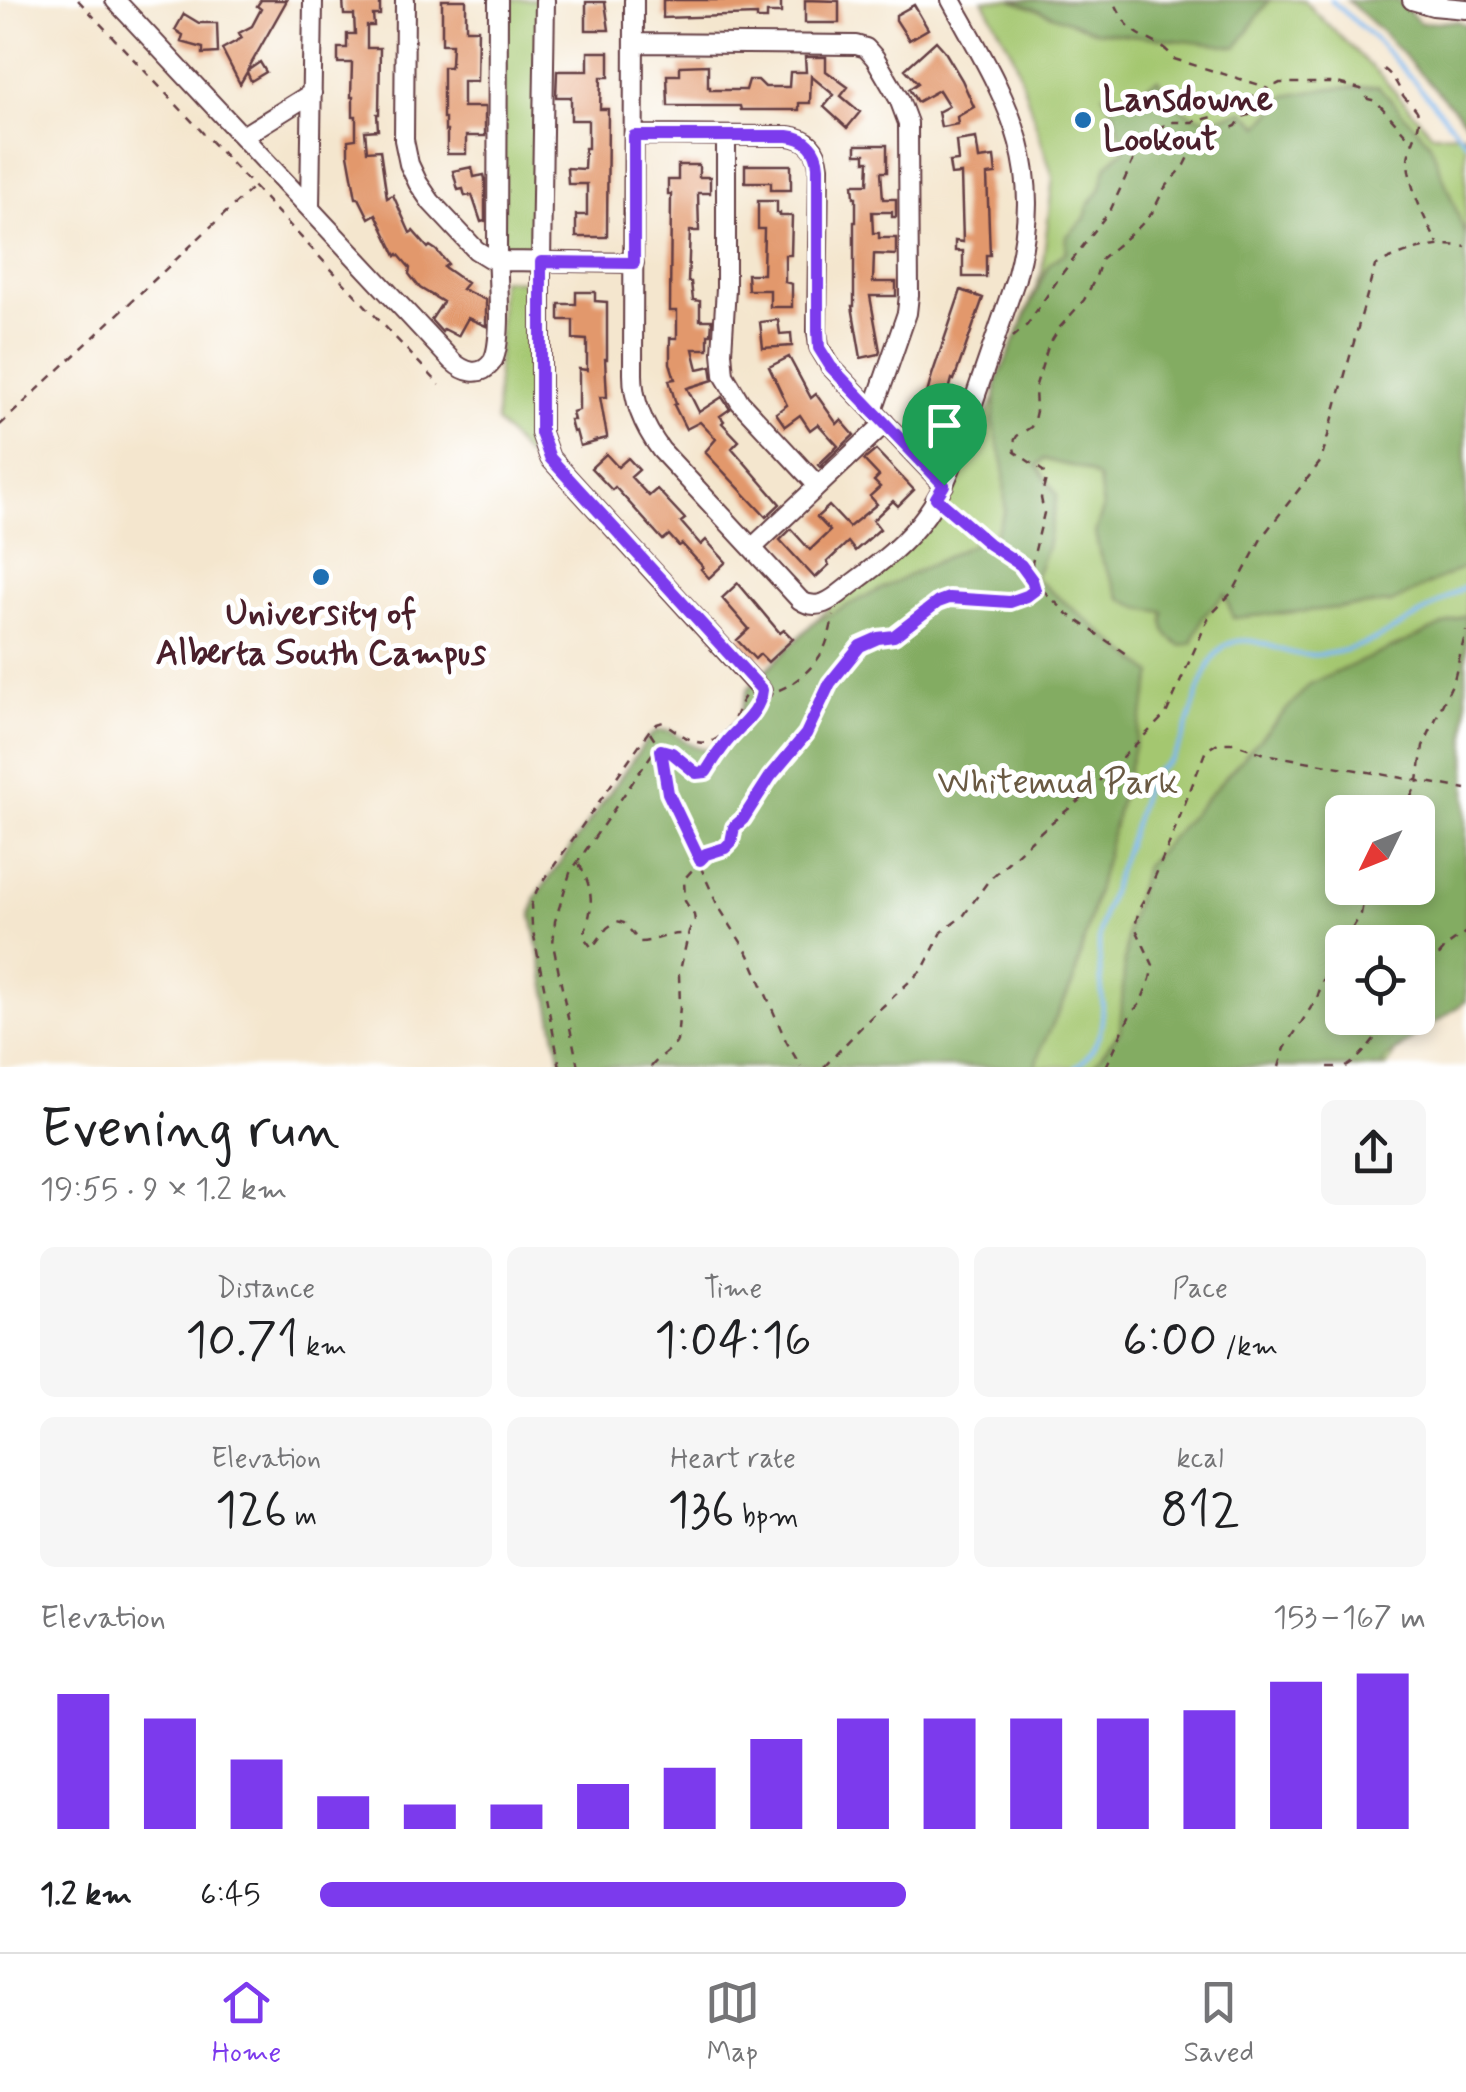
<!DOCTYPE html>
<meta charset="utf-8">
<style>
:root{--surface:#fff;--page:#f6f6f6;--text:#202124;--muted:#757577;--line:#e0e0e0;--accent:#7c3aed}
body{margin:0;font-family:Mynerve,sans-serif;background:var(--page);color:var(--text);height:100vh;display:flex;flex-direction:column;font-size:38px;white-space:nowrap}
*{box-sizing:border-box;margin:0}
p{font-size:32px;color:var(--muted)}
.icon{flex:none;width:55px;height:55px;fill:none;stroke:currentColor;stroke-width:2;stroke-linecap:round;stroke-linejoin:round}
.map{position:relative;height:1067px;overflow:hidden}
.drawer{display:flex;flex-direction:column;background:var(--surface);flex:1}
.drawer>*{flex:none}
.needle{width:65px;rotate:227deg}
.fabs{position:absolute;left:1325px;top:795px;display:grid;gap:20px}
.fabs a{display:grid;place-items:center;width:110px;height:110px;border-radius:15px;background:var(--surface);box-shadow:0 5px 15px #0003;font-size:50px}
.pin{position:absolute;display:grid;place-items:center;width:85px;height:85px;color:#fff;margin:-102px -42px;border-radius:50% 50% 50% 0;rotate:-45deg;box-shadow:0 0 10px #0007}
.pin .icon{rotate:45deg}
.round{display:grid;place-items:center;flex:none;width:105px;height:105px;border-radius:15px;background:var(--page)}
.summary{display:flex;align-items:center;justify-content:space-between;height:170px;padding:0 40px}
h1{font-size:55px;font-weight:600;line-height:75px}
.stats{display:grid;grid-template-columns:repeat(3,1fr);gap:15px;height:170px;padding:10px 40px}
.stats div{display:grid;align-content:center;border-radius:15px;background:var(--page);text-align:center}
.stats b{font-size:50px;font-weight:600}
.stats small{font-size:28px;font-weight:400}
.stats p{font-size:28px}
.chart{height:280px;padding:20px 40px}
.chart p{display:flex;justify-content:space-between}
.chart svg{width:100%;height:180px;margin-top:10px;stroke:var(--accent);stroke-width:6}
ul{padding:0 40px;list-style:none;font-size:32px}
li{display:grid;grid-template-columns:160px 120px 1fr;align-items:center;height:75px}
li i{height:25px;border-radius:12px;background:var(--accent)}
.menu{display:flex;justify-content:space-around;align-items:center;height:140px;border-top:2px solid var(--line);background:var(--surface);font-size:28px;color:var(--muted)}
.menu a{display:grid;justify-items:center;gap:5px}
.menu .current{color:var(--accent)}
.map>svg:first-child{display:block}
.green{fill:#a4c770;stroke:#77734e;stroke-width:2.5;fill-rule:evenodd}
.forest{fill:#83ac62;stroke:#666646;stroke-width:2.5;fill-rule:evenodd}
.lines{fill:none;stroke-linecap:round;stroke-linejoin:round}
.stream{stroke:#7db8ef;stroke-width:4}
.building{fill:#e2986c}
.minor-casing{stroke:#643d43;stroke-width:22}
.path{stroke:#643d43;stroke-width:2.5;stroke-dasharray:8 8;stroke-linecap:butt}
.minor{stroke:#fff;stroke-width:18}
.route-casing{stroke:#fff;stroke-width:20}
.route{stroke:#7c3aed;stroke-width:12}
.poi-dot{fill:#1f6fb2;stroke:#fff;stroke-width:4}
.labels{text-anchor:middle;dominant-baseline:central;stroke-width:10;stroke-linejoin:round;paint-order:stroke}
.poi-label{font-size:35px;font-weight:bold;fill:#4a1f2b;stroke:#fff;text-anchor:start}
.park-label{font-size:35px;fill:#6a5a43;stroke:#fff}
</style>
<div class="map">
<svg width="1466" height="1067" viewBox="0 0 1466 1067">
<rect width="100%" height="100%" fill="#fff"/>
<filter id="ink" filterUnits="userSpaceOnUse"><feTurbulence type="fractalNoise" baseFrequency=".01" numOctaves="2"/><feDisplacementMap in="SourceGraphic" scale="20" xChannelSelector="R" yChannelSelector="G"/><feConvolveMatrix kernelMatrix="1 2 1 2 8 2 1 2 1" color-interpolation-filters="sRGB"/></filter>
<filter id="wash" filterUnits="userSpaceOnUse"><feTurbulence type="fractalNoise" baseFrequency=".0048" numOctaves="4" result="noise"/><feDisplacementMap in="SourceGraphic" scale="40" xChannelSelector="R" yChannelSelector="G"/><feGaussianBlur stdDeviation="2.25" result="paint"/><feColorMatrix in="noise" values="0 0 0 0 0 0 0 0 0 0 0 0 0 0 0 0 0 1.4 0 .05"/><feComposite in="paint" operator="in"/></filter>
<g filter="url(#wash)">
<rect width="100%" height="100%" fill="#f4e6ce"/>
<!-- green -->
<path class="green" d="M504 0H541L536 247 502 245Z
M983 0H1303L1382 77 1432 134 1466 133V997L1395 1052 1387 1067H562L532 915 536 897 649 737 657 731 664 730 695 747 708 749 719 744 727 736 740 716 748 689 814 622 951 494 995 397 1042 271 1053 177 1013 54ZM1342 812H1418V888H1342ZM1342 942H1418V1018H1342Z
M501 279 533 282 536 466 496 422Z"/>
<!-- forest -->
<path class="forest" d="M1011 0H1269L1237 47 1095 31Z
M1347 0H1398L1420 23 1457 21 1466 25V122L1380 30Z
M1158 79C1185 120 1197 125 1244 111L1260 126 1286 96 1331 88 1378 86 1430 143 1466 236V566L1391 603 1233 618 1225 594 1203 617 1192 643 1181 646C1166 637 1162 630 1164 612L1139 608 1121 598 1100 556 1095 533 1103 509 1099 479C1077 462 1069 468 1044 459L1037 466 1057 495 1047 547 1035 578 1153 674 1073 983 1042 1046 1036 1067H562L532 915 536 897 649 737 657 731H670L695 747 708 749 718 744 740 716 748 689 814 622 981 540 990 545 1005 511 1004 467 993 422 997 380 1049 264 1066 252 1067 236 1085 218 1088 206 1100 190 1107 165 1125 149 1114 112 1103 94H1131Z
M1466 615V1001L1385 1058 1382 1067H1092L1120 1031 1127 929 1145 866 1310 684ZM1342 812H1418V888H1342ZM1342 942H1418V1018H1342Z"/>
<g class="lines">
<!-- stream -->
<path class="stream" d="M1331 0 1377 41 1416 83 1466 142
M1076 1067C1122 1030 1093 980 1100 930 1103 910 1112 891 1118 871 1129 840 1140 809 1147 776 1155 771 1166 765 1172 758 1193 731 1200 654 1230 643 1256 633 1281 655 1305 655 1365 657 1417 615 1466 586"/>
</g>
<g id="blocks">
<!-- building -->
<path class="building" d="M261 0H287L247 71 260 62 266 72 251 81 247 72 240 84 222 49 242 38 239 33 252 26 261 9 257 6Z
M343 0H380V15H373L374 26H367V48H380L379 114H377L378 130 365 131 367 151 380 150 387 198 393 195 410 233 413 231 428 248 430 246 436 250 448 264 444 267 467 283 462 289 486 300V326L468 318 458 336 444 329 442 332 431 320 443 302 420 288 409 274 410 268 398 254 396 256 376 214 369 218 359 198H356L348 154V140L356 139V116H353V97H351L352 63H338V48H347V34H355L354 15H344Z
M442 0H466V29H478L477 81H463V107H485V136H466V154H447V131H445V118H443V67H450L451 64 452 44H442Z
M663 0H781V13H767V19H757V15L663 18Z
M805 0 839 1V23H805Z
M586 2H605L609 30H586Z
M914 5 928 29 909 40 896 20V15Z
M184 14 199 23H217L218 53 203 54V48L181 42 183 35 175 30Z
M936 41 944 50 962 80 974 107 957 117 958 124 941 127 938 112 949 106 939 90 917 102 909 89 918 83 905 69Z
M588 52H609V77H601L600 109H608L607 237H576V215H587V184H568L567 168 584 169 585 148H588V120H571V97H556L557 71H588Z
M805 57H826V71L848 87 841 96 860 112 847 128 824 107 834 95 811 76 810 103H799V110H741L740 106H668L667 75H680V66L708 65V87H710V90H746L749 80H758L765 87H789L790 72H806Z
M976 138 979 159 994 157 996 174 987 175 990 255H986V277H963V251H955V241L963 242 961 174 951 175 949 162 958 161 956 141Z
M856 145H887V172H881L883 199H896V217H892V212H872L873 233H879V238H896V255L874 254 873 282H896V296H870L880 351 879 354 861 358 852 306H854V222H856V197H854L853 184H868L869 161H865V154H856Z
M678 165H699V177H710V193H698L699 231H690L688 282H691L693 300 700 301V320H712L711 334H708V349H693L698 369 711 366 713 380 687 388 699 412 722 397 730 409 720 416 724 421 722 423 739 441 732 448 780 504 766 517 705 452 716 439 700 422 686 429 674 405 676 404 669 380 675 379 670 363V338H677V311H670L671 194H668V180H678Z
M745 165H791V190H771V182H745Z
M472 167 474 177 484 175 485 179V221L481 222 472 195 465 196 463 189 458 190 453 171Z
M758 201H777V213H780V216H792L791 255H785V282L792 284V307H770V290H748L747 274H763L764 229H758Z
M961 290 983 298 954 380 952 379 940 425 920 420 932 375Z
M576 292H595V301L607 302V359H605L607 397H600L607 436V438L594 441 595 442 580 446 576 431 573 432 570 420H574L572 412 579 410V369L587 370V340L573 339V320H559V304H576Z
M778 320 780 334 791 333 792 346 763 348 760 322Z
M789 357 811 398 816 394 837 424 841 420 854 435 820 467 818 465 838 446 818 424 810 430 800 415 785 426 776 413 787 405 769 367Z
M876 450 914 490 898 506 893 501 873 520 880 529 855 551 848 542 827 562 829 565 815 578 780 540 791 529 810 550 830 531 817 517 829 506 849 527 877 504 870 496 880 487 874 481 879 476 864 460Z
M606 454 618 467 628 458 639 470 631 477 649 496 657 489 685 519 681 522 701 545 706 540 726 562 709 578 701 569 703 567 682 544 679 546 669 535 663 540 615 487 612 490 591 468Z
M738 583 780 633 784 630 793 639 768 662 760 654 755 659 737 640 749 629 722 598Z"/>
</g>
</g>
<g filter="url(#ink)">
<use href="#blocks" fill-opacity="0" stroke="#643d43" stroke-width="2.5"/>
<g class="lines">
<!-- minor casing -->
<g class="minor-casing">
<path id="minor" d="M115 0 452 361C464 372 480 378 492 362 504 344 497 272 497 248 497 165 498 83 498 0
M405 0 404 140 409 164 418 183 431 202 476 250 489 258 506 261 634 263
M545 0 541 262V433L550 458 762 691
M634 0 633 374C633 403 644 427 661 450L800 600C820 614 837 595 853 583 880 563 906 543 926 515 949 483 959 445 971 409 986 365 1001 321 1016 278 1048 161 1005 98 951 0
M1412 0 1433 6 1466 9
M634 43 856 45 866 48 875 58 899 99 908 123 909 295 907 313 873 411
M635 135 788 136C807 138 817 148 819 167L817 331 819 347 831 367 944 485
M243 136 312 93
M726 136V288L722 352 724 375 740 402 818 486
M310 208 313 0
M752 548 885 423"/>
</g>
<!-- path -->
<path class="path" d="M78 0 440 385
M1384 69C1393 76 1397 83 1402 94 1405 100 1413 104 1417 111 1425 126 1407 145 1408 163 1411 192 1425 220 1438 244
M1122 145 1149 134
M1013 337 1027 325 1061 275 1111 209 1138 150 1150 134 1158 128 1172 122H1192L1213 117 1223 110 1280 83H1337L1361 89 1368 99 1376 101 1413 142
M0 425 252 188
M946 507 989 544 1021 565 1032 580 1068 614 1126 654
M779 690C798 683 821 661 827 641 830 633 831 625 834 616
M650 733 661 750 668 793 717 904 749 955 786 1041 801 1067
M1404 812 1418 781 1423 746 1454 680 1466 631
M579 864C594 889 594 909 583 936L592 948 607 928 617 921 624 923 640 942C658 941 671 931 689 935
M1344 942 1361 914 1366 888
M1418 980 1448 945 1466 932
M560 1067 532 926 531 905 537 890 649 731 657 724 663 722C690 741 708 757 732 723 738 713 739 702 747 694
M578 1067 553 944 555 921 570 873 652 754 665 750 696 773 706 772 725 744 758 706
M651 1067C658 1057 674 1049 677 1041L680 1006 679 975 689 931 695 921 694 915 685 901 684 879 707 854 725 848 731 843 734 827 743 819 770 777 806 734 830 683 860 646 878 638 894 637 938 602 949 598 1010 602 1027 596 1035 590 1032 563 1044 513 1041 498 1046 479 1043 471 1015 452 1013 443 1017 436 1031 427 1034 420 1036 411 1035 388 1048 347 1060 327 1084 300 1095 279 1102 258 1140 226 1152 213 1164 189 1185 165 1193 149 1205 139 1236 126 1242 117 1249 115 1262 103 1266 88 1260 85 1174 59C1164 43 1146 41 1132 29 1123 22 1119 10 1113 0
M824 1067 867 1021 923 969 942 932 964 915 989 880 1047 826 1081 799 1166 714 1209 617 1234 590 1262 537 1321 461 1375 266C1402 252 1436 241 1466 247
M1106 1067 1131 1013 1140 1004 1150 979 1153 965 1135 927 1139 909 1147 895 1169 844 1206 750 1218 743H1233L1265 754 1466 789
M1279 1067 1285 1048 1317 998 1327 968 1342 945
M1328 1067H1338
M1346 1067C1366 1055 1375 1034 1392 1018"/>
<!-- minor -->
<use href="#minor" class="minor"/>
</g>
</g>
<g class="lines" filter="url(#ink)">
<!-- route casing -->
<g class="route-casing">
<path id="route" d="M634 136H788C806 138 817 148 818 167V331L819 348 831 367 944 485 936 498 989 544 1021 565 1032 580 1035 590 1027 596 1010 602 949 598 938 602 894 636 878 638 860 646 830 683 806 734 770 777 743 819 734 827 731 842 725 848 706 854 700 860 668 793 661 750 672 753 696 773 706 772C712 762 718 753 725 744 738 727 760 713 762 690L550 458 541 433V262L634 263Z"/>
</g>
<!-- route -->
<use href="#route" class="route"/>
</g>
<!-- markers -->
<g class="poi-dot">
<circle cx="1083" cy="120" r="10"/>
<circle cx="321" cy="577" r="10"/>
</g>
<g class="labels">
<!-- poi labels -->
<g class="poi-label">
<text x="1103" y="100">Lansdowne<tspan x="1103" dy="40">Lookout</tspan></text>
<text x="321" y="614" text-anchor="middle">University of<tspan x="321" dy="40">Alberta South Campus</tspan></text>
</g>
<!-- park labels -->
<g class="park-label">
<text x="1058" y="783">Whitemud Park</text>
</g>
</g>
</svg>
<div class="fabs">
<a><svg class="needle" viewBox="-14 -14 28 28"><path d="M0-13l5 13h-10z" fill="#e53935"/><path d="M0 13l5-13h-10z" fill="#757577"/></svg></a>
<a><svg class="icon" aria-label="locate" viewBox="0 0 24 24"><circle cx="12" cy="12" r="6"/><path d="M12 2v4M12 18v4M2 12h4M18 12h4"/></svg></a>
</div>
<div class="pin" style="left:944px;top:485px;background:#1e9e55"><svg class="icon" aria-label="arrive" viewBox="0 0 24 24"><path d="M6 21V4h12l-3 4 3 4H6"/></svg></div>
</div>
<section class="drawer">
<div class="summary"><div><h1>Evening run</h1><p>19:55 · 9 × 1.2 km</p></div><a class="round"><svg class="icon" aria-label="share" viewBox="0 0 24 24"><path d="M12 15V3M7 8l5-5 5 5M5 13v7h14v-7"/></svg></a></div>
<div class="stats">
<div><p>Distance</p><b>10.71<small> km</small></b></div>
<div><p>Time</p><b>1:04:16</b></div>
<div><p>Pace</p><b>6:00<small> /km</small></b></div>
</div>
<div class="stats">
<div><p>Elevation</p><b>126<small> m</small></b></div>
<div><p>Heart rate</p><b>136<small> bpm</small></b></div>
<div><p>kcal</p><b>812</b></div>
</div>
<div class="chart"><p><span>Elevation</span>153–167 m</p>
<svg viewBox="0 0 160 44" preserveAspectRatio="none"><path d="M5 44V11M15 44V17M25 44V27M35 44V36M45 44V38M55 44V38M65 44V33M75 44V29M85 44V22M95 44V17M105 44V17M115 44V17M125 44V17M135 44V15M145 44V8M155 44V6"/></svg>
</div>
<ul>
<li><b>1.2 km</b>6:45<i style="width:53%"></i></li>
</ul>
</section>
<nav class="menu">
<a class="current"><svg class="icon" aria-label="home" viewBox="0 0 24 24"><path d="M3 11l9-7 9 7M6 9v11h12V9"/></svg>Home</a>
<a><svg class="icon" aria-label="map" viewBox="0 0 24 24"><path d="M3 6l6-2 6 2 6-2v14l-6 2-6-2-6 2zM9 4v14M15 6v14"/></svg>Map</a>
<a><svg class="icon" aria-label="saved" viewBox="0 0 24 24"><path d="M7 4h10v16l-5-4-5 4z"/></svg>Saved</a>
</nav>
